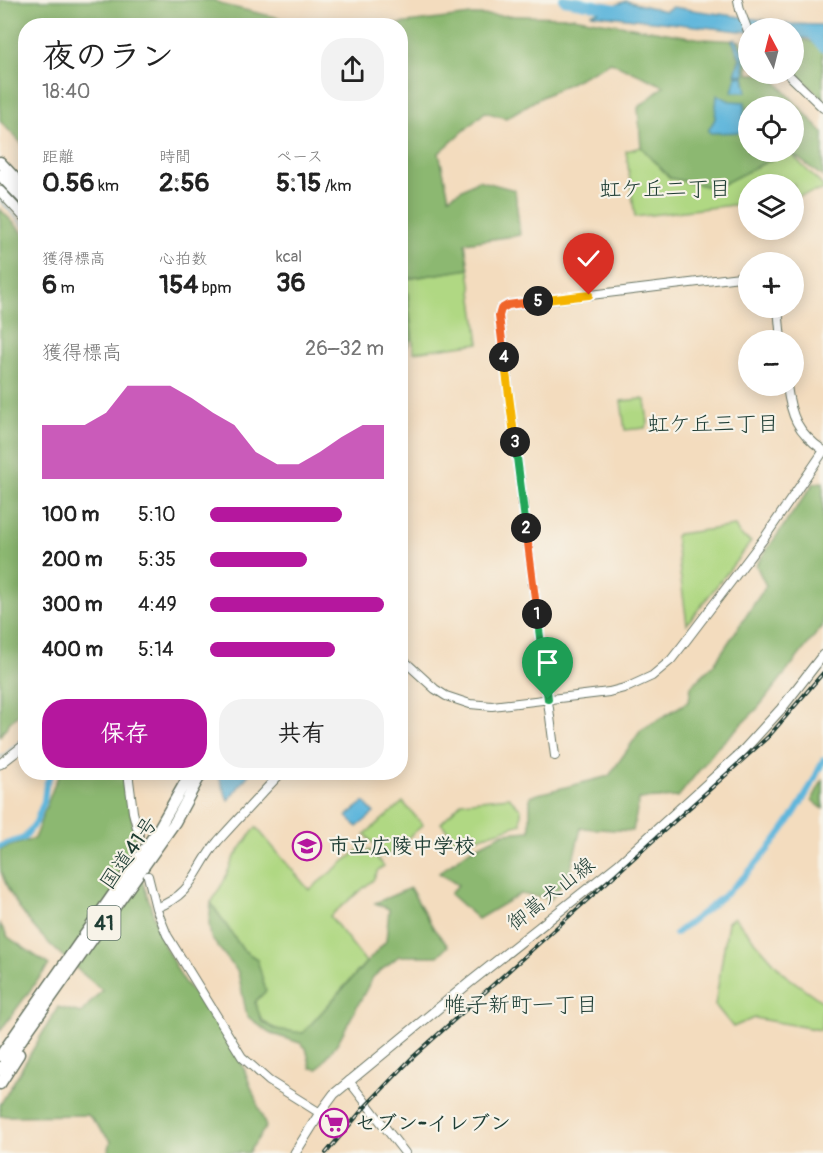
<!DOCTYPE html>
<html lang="ja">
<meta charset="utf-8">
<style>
:root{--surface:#fff;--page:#f2f2f2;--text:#222;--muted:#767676;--accent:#b5179e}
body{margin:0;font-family:Pangolin,"Klee One",sans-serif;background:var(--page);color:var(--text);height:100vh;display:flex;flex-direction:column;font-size:22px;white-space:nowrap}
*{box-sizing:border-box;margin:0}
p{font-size:20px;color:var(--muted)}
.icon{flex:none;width:33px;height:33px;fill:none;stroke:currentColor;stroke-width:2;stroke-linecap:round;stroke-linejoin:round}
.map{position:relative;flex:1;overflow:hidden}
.details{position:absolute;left:18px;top:18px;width:390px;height:762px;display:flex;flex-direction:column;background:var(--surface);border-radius:24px;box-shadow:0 3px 15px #0003}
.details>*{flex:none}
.needle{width:39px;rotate:353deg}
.tools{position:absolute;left:738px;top:18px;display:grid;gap:12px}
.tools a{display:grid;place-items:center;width:66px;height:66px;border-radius:50%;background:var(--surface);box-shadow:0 3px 15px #0003;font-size:30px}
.pin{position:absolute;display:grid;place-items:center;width:51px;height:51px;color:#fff;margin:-62px -26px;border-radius:50% 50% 50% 0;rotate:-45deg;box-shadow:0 0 6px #0007}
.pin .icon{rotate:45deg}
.km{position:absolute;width:30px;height:30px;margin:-15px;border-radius:50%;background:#222;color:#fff;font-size:16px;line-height:30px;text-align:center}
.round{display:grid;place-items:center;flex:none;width:63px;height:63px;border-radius:24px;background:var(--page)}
.summary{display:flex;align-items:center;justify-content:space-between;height:102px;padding:0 24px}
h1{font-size:33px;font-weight:700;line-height:45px}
.figures{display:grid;grid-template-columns:repeat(3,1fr);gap:9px;height:102px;padding:6px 24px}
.figures div{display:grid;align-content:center}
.figures b{font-size:26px;font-weight:700}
.figures small{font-size:16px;font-weight:400}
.figures p{font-size:16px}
.chart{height:168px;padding:12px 24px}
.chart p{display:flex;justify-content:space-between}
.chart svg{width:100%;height:108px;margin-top:6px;fill:var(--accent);opacity:.7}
.action{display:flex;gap:12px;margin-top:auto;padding:12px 24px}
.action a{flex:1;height:69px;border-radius:24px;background:var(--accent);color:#fff;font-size:24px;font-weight:700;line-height:69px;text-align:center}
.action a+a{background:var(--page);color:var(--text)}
ul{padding:0 24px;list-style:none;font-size:20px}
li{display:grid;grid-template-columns:96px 72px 1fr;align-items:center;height:45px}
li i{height:15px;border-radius:8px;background:var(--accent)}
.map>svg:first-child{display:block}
.green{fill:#b0d883;stroke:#688a5c;stroke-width:1.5}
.forest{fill:#8cb871;stroke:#567a52;stroke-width:1.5}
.water{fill:#5eb6db;stroke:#3e7a88;stroke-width:1.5}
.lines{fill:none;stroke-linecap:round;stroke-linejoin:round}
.stream{stroke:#5eb6db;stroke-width:1.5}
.canal{stroke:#5eb6db;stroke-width:6}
.river{stroke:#5eb6db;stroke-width:10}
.tertiary-casing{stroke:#697564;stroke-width:10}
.secondary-casing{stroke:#697564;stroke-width:11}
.trunk-casing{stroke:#697564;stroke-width:13}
.tertiary{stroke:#fff;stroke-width:8}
.secondary{stroke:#fff;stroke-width:9}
.trunk{stroke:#fff;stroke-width:10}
.rail-casing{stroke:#1f3d34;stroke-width:4}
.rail{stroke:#f7f3e8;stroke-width:1.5;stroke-dasharray:4.5;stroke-linecap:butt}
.split-1-casing{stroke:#fff;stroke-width:12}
.split-2-casing{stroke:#fff;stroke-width:12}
.split-3-casing{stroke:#fff;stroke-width:12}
.split-4-casing{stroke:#fff;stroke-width:12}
.split-5-casing{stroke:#fff;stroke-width:12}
.split-6-casing{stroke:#fff;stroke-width:12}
.split-1{stroke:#22a559;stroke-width:8}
.split-2{stroke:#f0652b;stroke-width:8}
.split-3{stroke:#22a559;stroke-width:8}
.split-4{stroke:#f5b400;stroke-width:8}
.split-5{stroke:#f0652b;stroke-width:8}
.split-6{stroke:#f5b400;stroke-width:8}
.labels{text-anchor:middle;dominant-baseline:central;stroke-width:4.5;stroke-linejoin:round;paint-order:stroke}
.shield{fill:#f7f3e8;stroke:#60746a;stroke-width:1.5}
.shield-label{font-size:20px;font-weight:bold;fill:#1f3d34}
.poi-label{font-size:21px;font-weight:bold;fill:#1f3d34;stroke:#f7f3e8;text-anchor:start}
.street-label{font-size:21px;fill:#1f3d34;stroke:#f7f3e8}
.neighbourhood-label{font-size:22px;fill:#1f3d34;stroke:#f7f3e8}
</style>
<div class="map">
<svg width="823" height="1153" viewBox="0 0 823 1153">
<rect width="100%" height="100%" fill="#f7f3e8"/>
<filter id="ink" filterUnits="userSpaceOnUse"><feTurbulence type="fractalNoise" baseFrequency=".0167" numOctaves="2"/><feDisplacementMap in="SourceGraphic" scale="12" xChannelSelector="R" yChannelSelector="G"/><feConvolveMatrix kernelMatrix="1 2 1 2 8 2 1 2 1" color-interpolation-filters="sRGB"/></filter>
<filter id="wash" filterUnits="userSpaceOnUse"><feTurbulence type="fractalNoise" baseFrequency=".008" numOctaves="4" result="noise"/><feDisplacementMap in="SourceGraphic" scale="24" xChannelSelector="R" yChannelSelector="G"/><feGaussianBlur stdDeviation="1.35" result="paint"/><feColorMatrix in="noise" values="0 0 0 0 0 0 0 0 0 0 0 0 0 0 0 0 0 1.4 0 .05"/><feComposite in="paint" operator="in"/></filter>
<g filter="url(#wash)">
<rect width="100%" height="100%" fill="#f3dcbe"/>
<!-- green -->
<path class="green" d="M641 147 670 178 715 188 786 152H789L823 186V190L794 197V184H748V203L635 217 626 151Z
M469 269 479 343 414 352 406 279Z
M642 399 645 400 648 423 645 428 625 430 621 401Z
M735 526 740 535 751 542 687 624 675 536 678 534Z
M509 797 521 809V824L459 844 441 823 462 802Z
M403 802 423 825 385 857 365 834Z
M256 827 309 890 362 847 366 852 369 849 384 866 378 870 373 880 330 916 366 962 303 1033C294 1032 283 1032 274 1028 248 1018 256 982 257 959L243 950 211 903 224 881 233 859Z
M734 917 785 975 823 1002 821 1030 754 1018 733 1027 715 1005 728 922Z"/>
<!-- forest -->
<path class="forest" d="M0 0H214L224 5 308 25 399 24 471 15 573 17 702 39 741 41 748 50V74H769L823 133V177L790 152H794V106H748V152H786L715 188 670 178 641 147 638 108 664 86 611 62 536 100 506 118 485 112 439 153 449 197 478 180 515 190 520 235 465 243 469 269 406 279 412 337 401 358 400 26H26L25 147 0 121Z
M794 38 813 42 823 52V100L794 70Z
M0 209 26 236 25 709 10 722 0 736Z
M823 482V625L758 708 716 749 678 797 639 799 633 831 581 828 570 872 551 899 520 894 478 919 450 894 458 885 439 873 470 850 504 833 530 831V796L609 776 641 730 689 701 691 686 714 664 766 586 756 565 814 483Z
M61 773H122L126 783 142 880 163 943 184 982 203 1003 240 1058 266 1127 248 1153H108L111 1141 88 1115 0 1116V1105L58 1007 81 1013 102 990C63 957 18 922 1 872 0 865 0 856 0 849L34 839 55 783Z
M823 779V809L812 800Z
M410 888 434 929 448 946 438 956H399L373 977 338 1042 318 1069 311 1068 306 1048 300 1043 269 1033 247 1016 238 972 211 938 209 923 211 903 243 950 257 959 266 991 255 1002 262 1022 275 1029 303 1033 386 941 389 909 375 903Z
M0 924 8 937 49 965 0 1031Z"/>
<!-- water -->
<path class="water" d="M626 1 665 11 672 7 789 24 823 25V38L812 39 794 37V28H748V32L591 14Z
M736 39 743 53 745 75 735 74 740 58 732 40Z
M736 76H744L747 92H732Z
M717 95 730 101 745 102 742 132 711 133 708 131 715 119Z
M221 773V772L250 773 228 800 219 777Z
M364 802 374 813 357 827 347 816Z"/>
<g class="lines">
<!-- stream -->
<path class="stream" d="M0 200 26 228
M0 758 26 737"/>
<!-- canal -->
<path class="canal" d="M0 846 24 838 36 822 44 801 46 784 52 772
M675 934C693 920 712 906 729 891 766 858 804 806 823 760"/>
<!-- river -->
<path class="river" d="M564 0 622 10
M812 34 823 47"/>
</g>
</g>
<g filter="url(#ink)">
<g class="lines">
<!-- tertiary casing -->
<g class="tertiary-casing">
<path id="tertiary" d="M738 0 740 10 748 31
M788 74 823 108
M778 308 781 340
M787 386C791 416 797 432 823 450
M400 657 435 689 446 696 470 704 492 706 609 692 628 687 652 676 671 660 682 646 765 537 823 452
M555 756 499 316 501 309 508 305 748 276
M128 772 133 812 139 835
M148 876 156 908 167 935 242 1057 269 1081 320 1113
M156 908C195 893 194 869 218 841 239 818 260 795 282 772
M349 1081 405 1153"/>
</g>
<!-- secondary casing -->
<g class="secondary-casing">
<path id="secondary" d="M0 191 26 219
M0 764 26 744
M295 1153 320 1113 334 1094 469 983 619 864 740 754 781 709 823 655"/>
</g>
<!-- trunk casing -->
<g class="trunk-casing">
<path id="trunk" d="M0 162 26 190
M0 175 26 202
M0 1056 158 830 191 772
M0 1070 175 822 202 772
M0 1084 19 1054"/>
</g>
<!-- tertiary -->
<use href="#tertiary" class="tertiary"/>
<!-- secondary -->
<use href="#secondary" class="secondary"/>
<!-- trunk -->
<use href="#trunk" class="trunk"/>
<!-- rail casing -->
<g class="rail-casing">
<path id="rail" d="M326 1153 363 1109 413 1057 769 736 823 673"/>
</g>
<!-- rail -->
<use href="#rail" class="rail"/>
</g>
</g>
<g class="lines" filter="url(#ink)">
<!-- split-1 casing -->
<g class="split-1-casing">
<path id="split-1" d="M537 614 548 699"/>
</g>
<!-- split-2 casing -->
<g class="split-2-casing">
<path id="split-2" d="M526 528 537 614"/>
</g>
<!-- split-3 casing -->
<g class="split-3-casing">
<path id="split-3" d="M515 442 526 528"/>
</g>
<!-- split-4 casing -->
<g class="split-4-casing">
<path id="split-4" d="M504 357 515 442"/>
</g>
<!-- split-5 casing -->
<g class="split-5-casing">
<path id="split-5" d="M504 357 499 316 501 309 508 305 538 301"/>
</g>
<!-- split-6 casing -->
<g class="split-6-casing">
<path id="split-6" d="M538 301 589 295"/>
</g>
<!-- split-1 -->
<use href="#split-1" class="split-1"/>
<!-- split-2 -->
<use href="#split-2" class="split-2"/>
<!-- split-3 -->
<use href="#split-3" class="split-3"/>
<!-- split-4 -->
<use href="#split-4" class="split-4"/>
<!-- split-5 -->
<use href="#split-5" class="split-5"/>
<!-- split-6 -->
<use href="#split-6" class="split-6"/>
</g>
<!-- icons -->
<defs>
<g id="school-ring" transform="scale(1.5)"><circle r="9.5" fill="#f7f3e8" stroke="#b5179e" stroke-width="1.5"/><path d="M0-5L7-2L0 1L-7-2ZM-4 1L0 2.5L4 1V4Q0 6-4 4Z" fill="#b5179e"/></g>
<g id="supermarket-ring" transform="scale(1.5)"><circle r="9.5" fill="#f7f3e8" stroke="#b5179e" stroke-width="1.5"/><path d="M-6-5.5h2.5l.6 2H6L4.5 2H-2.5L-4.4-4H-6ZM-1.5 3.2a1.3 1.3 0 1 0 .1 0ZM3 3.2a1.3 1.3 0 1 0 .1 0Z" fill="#b5179e"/></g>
</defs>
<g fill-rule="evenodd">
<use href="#school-ring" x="307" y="846"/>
<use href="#supermarket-ring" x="334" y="1123"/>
</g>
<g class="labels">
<!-- shield labels -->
<rect class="shield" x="87.5" y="906" width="33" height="34" rx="4.5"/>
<g class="shield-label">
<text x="104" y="923">41</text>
</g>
<!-- poi labels -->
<g class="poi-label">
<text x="328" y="846">市立広陵中学校</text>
<text x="355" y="1123">セブン-イレブン</text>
</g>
<!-- street labels -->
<g class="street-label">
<text transform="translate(129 853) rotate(-55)">国道41号</text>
<text transform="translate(551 894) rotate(-38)">御嵩犬山線</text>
</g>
<!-- neighbourhood labels -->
<g class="neighbourhood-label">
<text x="665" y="189">虹ケ丘二丁目</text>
<text x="713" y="424">虹ケ丘三丁目</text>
<text x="521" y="1005">帷子新町一丁目</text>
</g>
</g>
</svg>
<div class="tools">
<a><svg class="needle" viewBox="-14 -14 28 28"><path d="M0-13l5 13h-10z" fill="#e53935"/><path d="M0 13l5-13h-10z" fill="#767676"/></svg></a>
<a><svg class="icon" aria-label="locate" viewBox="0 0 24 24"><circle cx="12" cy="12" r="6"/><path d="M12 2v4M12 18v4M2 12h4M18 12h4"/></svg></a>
<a><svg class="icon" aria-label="layers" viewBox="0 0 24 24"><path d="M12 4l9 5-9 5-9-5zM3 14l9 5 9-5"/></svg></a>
<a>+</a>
<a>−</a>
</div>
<div class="pin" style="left:548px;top:699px;background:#1e9e55"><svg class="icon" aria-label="arrive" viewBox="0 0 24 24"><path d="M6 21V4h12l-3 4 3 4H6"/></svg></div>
<div class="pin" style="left:589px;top:295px;background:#d93025"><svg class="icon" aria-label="check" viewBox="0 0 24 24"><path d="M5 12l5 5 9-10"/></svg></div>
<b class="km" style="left:537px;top:614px">1</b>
<b class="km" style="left:526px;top:528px">2</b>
<b class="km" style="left:515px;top:442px">3</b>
<b class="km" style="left:504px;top:357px">4</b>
<b class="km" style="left:538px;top:301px">5</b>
<section class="details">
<div class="summary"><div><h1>夜のラン</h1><p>18:40</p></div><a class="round"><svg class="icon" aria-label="share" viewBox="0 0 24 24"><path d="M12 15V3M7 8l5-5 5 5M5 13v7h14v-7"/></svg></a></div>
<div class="figures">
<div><p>距離</p><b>0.56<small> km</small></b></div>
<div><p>時間</p><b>2:56</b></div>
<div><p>ペース</p><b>5:15<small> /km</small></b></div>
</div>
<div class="figures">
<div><p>獲得標高</p><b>6<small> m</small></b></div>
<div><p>心拍数</p><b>154<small> bpm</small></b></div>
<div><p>kcal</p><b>36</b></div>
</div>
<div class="chart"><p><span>獲得標高</span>26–32 m</p>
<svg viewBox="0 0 160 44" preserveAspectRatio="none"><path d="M0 44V22L10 22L20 22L30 17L40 6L50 6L60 6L70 11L80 17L90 22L100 33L110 38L120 38L130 33L140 27L150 22L160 22V44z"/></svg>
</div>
<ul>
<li><b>100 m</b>5:10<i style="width:76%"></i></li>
<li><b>200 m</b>5:35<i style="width:56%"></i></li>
<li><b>300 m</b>4:49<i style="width:100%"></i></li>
<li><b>400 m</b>5:14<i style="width:72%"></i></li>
</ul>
<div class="action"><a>保存</a><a>共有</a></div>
</section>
</div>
